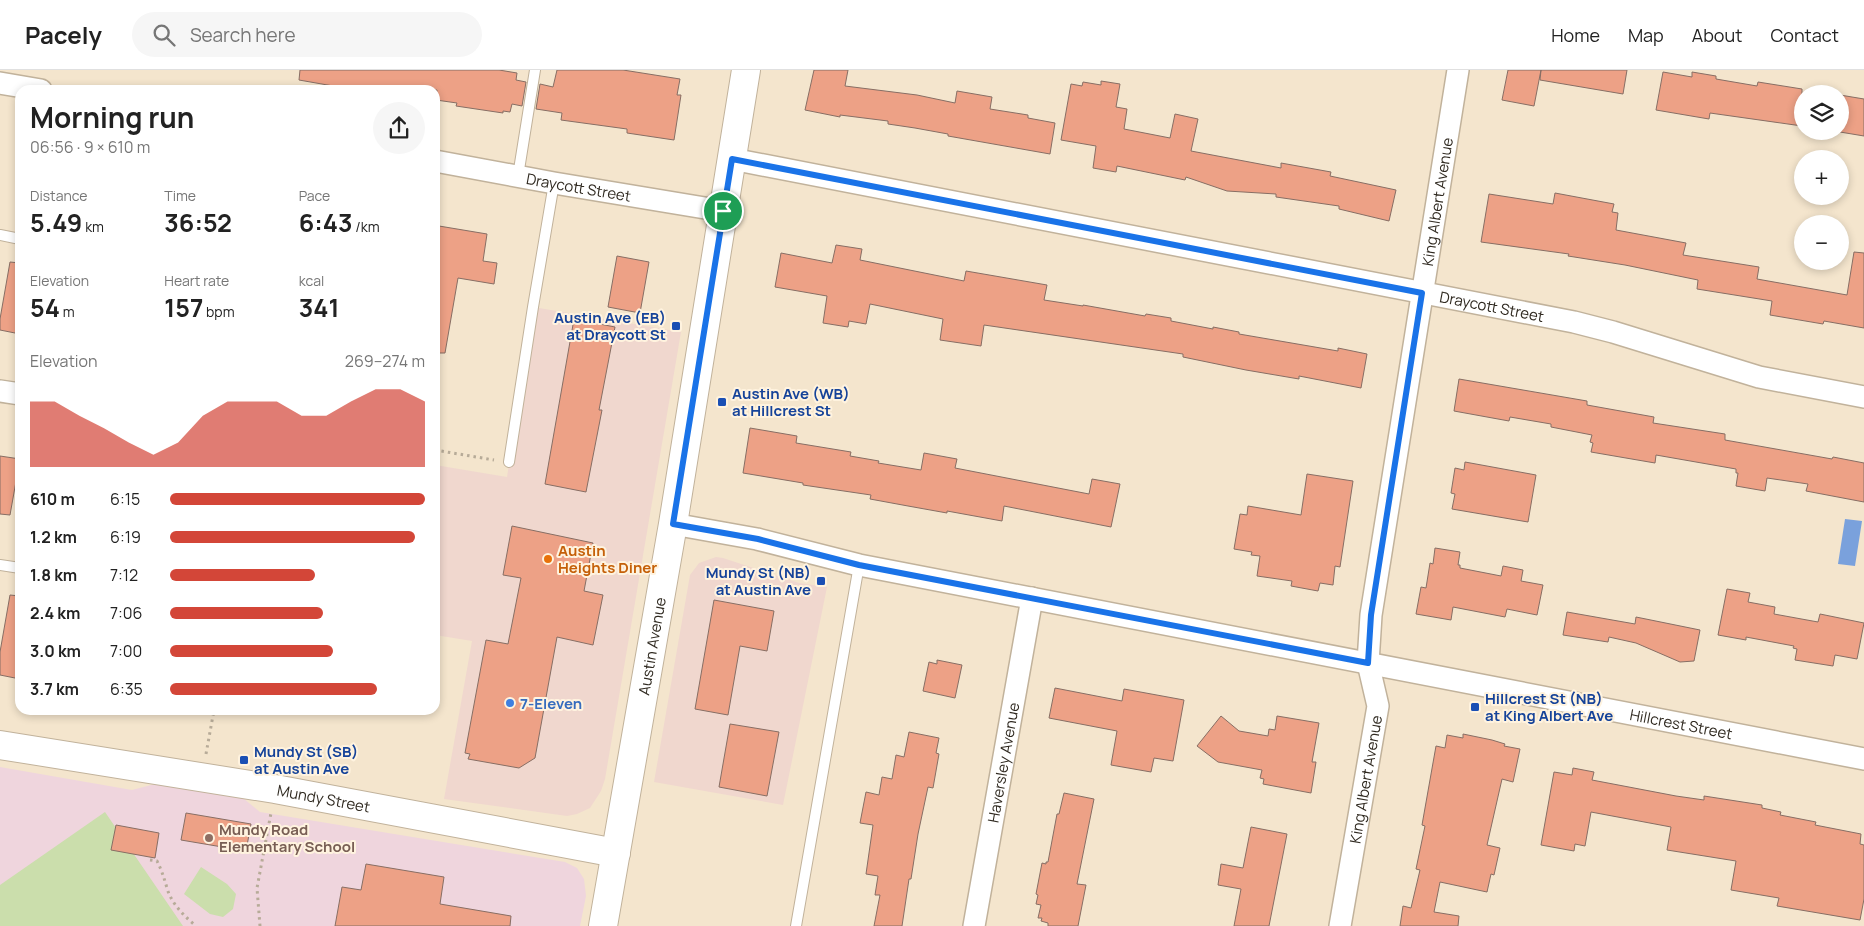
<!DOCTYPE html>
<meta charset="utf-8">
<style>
:root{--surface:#fff;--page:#f6f6f6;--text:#222;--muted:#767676;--line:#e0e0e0;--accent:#d34638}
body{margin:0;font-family:Manrope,sans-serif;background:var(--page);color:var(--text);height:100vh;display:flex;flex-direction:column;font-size:19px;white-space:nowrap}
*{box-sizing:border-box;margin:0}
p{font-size:16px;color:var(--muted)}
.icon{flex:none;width:28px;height:28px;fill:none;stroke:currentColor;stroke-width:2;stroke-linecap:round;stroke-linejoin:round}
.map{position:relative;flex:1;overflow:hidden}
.drawer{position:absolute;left:15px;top:15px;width:425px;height:630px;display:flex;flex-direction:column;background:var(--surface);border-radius:15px;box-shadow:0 2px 8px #0003}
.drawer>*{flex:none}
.tools{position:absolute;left:1794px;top:15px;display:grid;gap:10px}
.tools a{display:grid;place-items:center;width:55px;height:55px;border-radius:50%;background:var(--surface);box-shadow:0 2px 8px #0003;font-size:25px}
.pin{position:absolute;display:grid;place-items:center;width:42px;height:42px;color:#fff;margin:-21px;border:2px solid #fff;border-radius:50%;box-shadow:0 1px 5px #0007}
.round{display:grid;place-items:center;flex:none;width:52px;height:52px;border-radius:26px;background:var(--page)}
.summary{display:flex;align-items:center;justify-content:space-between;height:85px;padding:0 15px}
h1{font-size:28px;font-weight:700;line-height:38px}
.stats{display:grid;grid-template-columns:repeat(3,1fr);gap:8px;height:85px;padding:5px 15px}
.stats div{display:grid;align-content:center}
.stats b{font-size:25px;font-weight:700}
.stats small{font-size:14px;font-weight:400}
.stats p{font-size:14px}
.chart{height:140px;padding:10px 15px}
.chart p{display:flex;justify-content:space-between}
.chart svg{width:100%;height:90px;margin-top:5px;fill:var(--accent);opacity:.7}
ul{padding:0 15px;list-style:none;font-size:16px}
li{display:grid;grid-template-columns:80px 60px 1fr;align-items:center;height:38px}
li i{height:12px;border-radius:6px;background:var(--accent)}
header{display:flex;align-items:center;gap:30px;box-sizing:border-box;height:70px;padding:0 25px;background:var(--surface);border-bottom:1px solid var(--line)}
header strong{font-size:24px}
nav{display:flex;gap:28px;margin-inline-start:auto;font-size:18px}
.search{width:350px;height:45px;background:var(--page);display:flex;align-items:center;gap:12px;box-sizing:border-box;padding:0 18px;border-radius:28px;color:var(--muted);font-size:19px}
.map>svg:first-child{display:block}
.commercial{fill:#f0d7ce}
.education{fill:#efd5dd}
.green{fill:#cbdeac}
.water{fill:#7aa1dc}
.building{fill:#eda186;stroke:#876e64}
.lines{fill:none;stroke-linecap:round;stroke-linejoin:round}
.lane-casing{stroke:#c1b29b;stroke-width:12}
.street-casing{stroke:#c1b29b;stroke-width:24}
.secondary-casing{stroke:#c1b29b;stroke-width:30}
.path{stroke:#b7ab98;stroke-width:3;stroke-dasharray:2.5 4;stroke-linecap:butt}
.lane{stroke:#fff;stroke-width:10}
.street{stroke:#fff;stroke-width:21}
.secondary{stroke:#fff;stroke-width:28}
.route-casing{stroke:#fff;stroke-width:10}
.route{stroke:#1a73e8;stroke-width:6}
.transit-dot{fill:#1a4fb4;stroke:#fff3df;stroke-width:2}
.food-dot{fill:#e8710a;stroke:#fff3df;stroke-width:2}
.shop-dot{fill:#3f7fe0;stroke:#fff3df;stroke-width:2}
.education-dot{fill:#8d6e63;stroke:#fff3df;stroke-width:2}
.labels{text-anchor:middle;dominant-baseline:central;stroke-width:4;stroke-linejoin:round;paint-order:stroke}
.street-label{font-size:15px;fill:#302a21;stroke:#fff3df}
.transit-label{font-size:15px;font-weight:bold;fill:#164399;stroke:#fff3df;text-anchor:start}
.food-label{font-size:15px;font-weight:bold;fill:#c56008;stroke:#fff3df;text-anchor:start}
.shop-label{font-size:15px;font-weight:bold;fill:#366cbe;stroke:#fff3df;text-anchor:start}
.education-label{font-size:15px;font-weight:bold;fill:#785e54;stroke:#fff3df;text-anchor:start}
</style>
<header>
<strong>Pacely</strong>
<div class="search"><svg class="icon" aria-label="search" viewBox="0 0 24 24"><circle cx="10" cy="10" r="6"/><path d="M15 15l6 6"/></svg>Search here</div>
<nav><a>Home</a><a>Map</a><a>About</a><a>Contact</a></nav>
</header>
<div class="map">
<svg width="1864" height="856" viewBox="0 0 1864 856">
<rect width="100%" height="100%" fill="#f4e5cd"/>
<!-- commercial -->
<path class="commercial" d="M533 237 681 262 605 709 601 721 590 738 577 744 567 746 444 729 472 571 435 565V395L507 407Z
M716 487 723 488 799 513 827 517 783 735 654 712 690 505 699 493Z"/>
<!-- education -->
<path class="education" d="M0 697 132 720 155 714 200 720 243 728 260 742 565 792 577 798 584 809 586 826 580 856H0Z"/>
<!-- green -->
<path class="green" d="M105 742 183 856H0V815Z
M201 797 227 814 236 824 233 839 223 847 210 844 184 824Z"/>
<!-- water -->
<path class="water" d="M1845 449 1862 451 1855 496 1838 494Z"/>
<!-- building -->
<path class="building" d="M300 0H499L517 3 516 10 526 12 522 36 512 34 510 42 503 41V43L456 36 457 33 436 30 437 20H356L299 10Z
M557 0H623L680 9 677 25H681L674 70 627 63V59L561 50 562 43 536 39 540 14 553 17Z
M814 0H848L845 16 917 25 955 33 957 21 992 27 990 39 1028 45V48L1055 53 1050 84 948 66V64L915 58 888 54V51L840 45V47L805 40Z
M1508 0H1541L1534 36 1502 30Z
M1541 0H1627L1623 24 1540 10Z
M1663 2 1692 7V2L1716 6V9L1757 16 1758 12 1802 19V56L1710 43 1709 49 1656 40Z
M1101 11 1120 14 1116 37 1127 39 1124 59 1170 68 1175 44 1198 49 1191 81 1281 98V93L1331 102 1330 106 1396 120 1389 151 1339 139V136L1276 127V124L1227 121 1186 107 1185 110 1117 96 1116 102 1093 98 1096 76 1061 70 1071 14 1082 16 1083 12 1101 15Z
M1840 25 1864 29V66L1840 62Z
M1555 123 1614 134 1612 142 1618 143 1616 160 1686 173 1683 185 1759 197 1757 209 1847 225 1854 182 1864 183V258L1824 251 1823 254 1770 245 1772 231 1697 219 1698 210 1625 195 1568 186 1569 184 1481 172 1489 124 1553 134Z
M439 156 487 164 483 191 497 193 494 214 458 208 445 283H435V178Z
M836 175 862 179 860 190 964 211 966 201 1047 215 1044 230 1083 236V235L1145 246 1146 244 1171 248V251L1213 259V257L1239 262V264L1338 281V278L1367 284 1361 318 1299 306V309L1246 300 1183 287V284L984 255 981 276 940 270 943 249 870 234 866 254 849 251 848 257 823 253 827 226 775 217 781 183 832 193Z
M617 186 649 192 640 243 608 237Z
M10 192 20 193V264L0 260V249Z
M574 249 615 257 599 340H602L586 422 545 414Z
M1459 309 1587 331V335L1654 347 1653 353 1725 364V370L1832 389 1833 387 1864 393V432L1806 421 1808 414 1767 408 1765 421 1736 416 1738 403H1736V399L1656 385 1655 393 1591 382 1593 373 1590 372 1592 365 1551 357V354L1510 347 1509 351 1454 341Z
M750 358 797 366 796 373 851 382 850 386 879 391 878 393 921 400 924 383 957 389 955 398 1089 424 1092 409 1120 414 1111 457 1004 436 1002 451 947 441V443L908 436 870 429 871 425 803 415V413L743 403Z
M0 386 20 389 10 445 0 444Z
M1465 392 1536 405 1528 452 1452 439 1455 424 1451 423 1455 398 1464 400Z
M1307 404 1353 411 1340 497 1335 496 1333 515 1320 513 1318 521 1291 516 1292 511 1257 506 1260 486 1251 485 1252 482 1234 479 1240 444 1247 445 1248 436 1301 445Z
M512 456 593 473 584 521 603 525 593 575 557 567 535 688 519 698 468 689 470 684 465 683 486 570 508 574 521 508 503 505Z
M1435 478 1460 482 1458 495H1460V498L1501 506 1503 496 1523 500 1521 511 1543 515 1537 545 1507 539 1505 547 1453 537 1451 550 1416 544 1421 517 1426 518 1430 493 1433 494Z
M1727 519 1750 523 1748 532 1775 537 1774 544 1818 552 1820 544 1864 553 1857 589 1835 585 1833 596 1795 590 1797 579 1793 578 1794 576 1746 567V570L1718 565Z
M10 525 20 526V609L0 605V582Z
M714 530 774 541 767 581 740 576 728 645 695 639Z
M1567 542 1635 554 1636 547 1700 560 1694 591 1680 592 1636 573 1609 567 1608 572 1563 565Z
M937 590 962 595 955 628 923 621 929 592 937 594Z
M1055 618 1122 631 1124 619 1184 630 1173 691 1154 688 1151 702 1111 695 1117 661 1049 648Z
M1221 646 1239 661 1268 666 1269 659 1275 660 1277 646 1319 653 1312 692H1316L1311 723 1263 714 1264 709 1260 708 1262 700 1218 692 1197 676Z
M730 654 779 662 767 726 719 717Z
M909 662 939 668 936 683 939 684 933 718 928 717 918 764 911 809H909L902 856H874L880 825H875L878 806 866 804 873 755 860 753 866 722 879 725 882 707 892 709 896 685 904 687Z
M1463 664 1492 670 1505 674 1504 676 1520 679 1513 712 1502 709 1487 775 1500 778 1494 805 1491 804 1487 822 1440 812 1434 842 1459 846 1458 856H1400L1403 836 1411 838 1420 800 1416 799 1425 756 1422 755 1436 676 1445 678 1447 665 1463 668Z
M1573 698 1594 702 1592 710 1676 726 1704 730V726L1762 735V738L1781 742 1780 745 1816 752 1815 755 1861 764 1860 774 1864 775V829L1860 850 1777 836 1779 828 1731 820 1736 791 1667 780 1671 757 1591 742 1585 776 1575 774 1574 781 1541 775 1554 702 1572 705Z
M1064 723 1094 729 1077 814 1086 815 1078 856H1048V853L1041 851 1042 848H1038L1041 835 1036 834 1038 825 1036 824 1042 793 1046 794V792H1048L1057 744H1059Z
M186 743 251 754 246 781 181 770Z
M116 755 159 763 155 788 111 780Z
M1251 757 1287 764 1269 856H1234L1241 819 1218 815 1221 794 1243 798Z
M366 794 444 807 440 834 511 846 510 856H335L342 817 361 820Z"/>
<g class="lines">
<!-- lane casing -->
<g class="lane-casing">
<path id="lane" d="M518 106 535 0
M0 165 20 169
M509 392 533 237 554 113
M0 495 20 498
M796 856 859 495"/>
</g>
<!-- street casing -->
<g class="street-casing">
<g id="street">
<path d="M0 13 41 20"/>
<path id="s1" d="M732 89 1574 252 1613 262 1759 307 1864 327"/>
<path id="s2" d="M435 91 554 113 723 141"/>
<path d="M0 321 20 324"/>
<path id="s3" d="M673 454 757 469 859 495 1864 689"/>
<path id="s4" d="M974 856 1032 528"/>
<path id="s5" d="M1340 856 1378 636 1368 593 1371 545 1458 0"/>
</g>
</g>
<!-- secondary casing -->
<g class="secondary-casing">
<g id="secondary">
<path id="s6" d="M0 675 275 719 616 783"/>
<path id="s7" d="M603 856 673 454 746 0"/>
</g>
</g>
<!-- path -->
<path class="path" d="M435 380 494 390
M206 684 214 640
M150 790 157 791C162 801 164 808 167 818 171 833 184 846 196 856
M260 856 257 818 271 743"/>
<!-- lane -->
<use href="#lane" class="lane"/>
<!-- street -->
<use href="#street" class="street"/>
<!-- secondary -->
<use href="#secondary" class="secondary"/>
</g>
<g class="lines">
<!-- route casing -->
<g class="route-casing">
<path id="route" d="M732 89 1422 223 1371 545 1368 593 859 495 758 469 673 454Z"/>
</g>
<!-- route -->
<use href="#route" class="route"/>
</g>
<!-- markers -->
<g class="transit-dot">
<rect x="671" y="251" width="10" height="10" rx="2.5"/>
<rect x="717" y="327" width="10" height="10" rx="2.5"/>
<rect x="816" y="506" width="10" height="10" rx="2.5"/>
<rect x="1470" y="632" width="10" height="10" rx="2.5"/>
<rect x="239" y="685" width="10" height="10" rx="2.5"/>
</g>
<circle class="food-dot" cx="548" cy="489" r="5"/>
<circle class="shop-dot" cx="510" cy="633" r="5"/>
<circle class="education-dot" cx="209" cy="768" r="5"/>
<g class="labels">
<!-- street labels -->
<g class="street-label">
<text stroke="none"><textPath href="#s2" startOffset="146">Draycott Street</textPath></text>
<text stroke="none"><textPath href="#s5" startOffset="734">King Albert Avenue</textPath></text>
<text stroke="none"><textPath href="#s1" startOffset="774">Draycott Street</textPath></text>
<text stroke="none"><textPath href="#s7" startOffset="284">Austin Avenue</textPath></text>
<text stroke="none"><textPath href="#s3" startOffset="1028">Hillcrest Street</textPath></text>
<text stroke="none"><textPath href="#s4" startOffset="166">Haversley Avenue</textPath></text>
<text stroke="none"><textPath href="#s5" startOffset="149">King Albert Avenue</textPath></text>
<text stroke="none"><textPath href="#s6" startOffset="328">Mundy Street</textPath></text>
</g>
<!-- transit labels -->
<g class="transit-label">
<text x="666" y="247" text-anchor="end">Austin Ave (EB)<tspan x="666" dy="17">at Draycott St</tspan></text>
<text x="732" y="323">Austin Ave (WB)<tspan x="732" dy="17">at Hillcrest St</tspan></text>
<text x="811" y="502" text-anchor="end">Mundy St (NB)<tspan x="811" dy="17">at Austin Ave</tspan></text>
<text x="1485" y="628">Hillcrest St (NB)<tspan x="1485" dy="17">at King Albert Ave</tspan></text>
<text x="254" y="681">Mundy St (SB)<tspan x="254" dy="17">at Austin Ave</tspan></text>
</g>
<!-- food labels -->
<g class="food-label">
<text x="558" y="480">Austin<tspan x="558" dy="17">Heights Diner</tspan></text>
</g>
<!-- shop labels -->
<g class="shop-label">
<text x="520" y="633">7-Eleven</text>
</g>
<!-- education labels -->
<g class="education-label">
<text x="219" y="759">Mundy Road<tspan x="219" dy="17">Elementary School</tspan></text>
</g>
</g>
</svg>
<div class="tools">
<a><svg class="icon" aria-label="layers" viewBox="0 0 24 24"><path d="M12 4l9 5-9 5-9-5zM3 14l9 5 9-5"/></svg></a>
<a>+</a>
<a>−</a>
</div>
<div class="pin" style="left:723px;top:141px;background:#1e9e55"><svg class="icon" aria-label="arrive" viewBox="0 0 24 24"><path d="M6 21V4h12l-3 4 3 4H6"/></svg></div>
<section class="drawer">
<div class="summary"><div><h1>Morning run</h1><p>06:56 · 9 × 610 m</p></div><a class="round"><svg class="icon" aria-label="share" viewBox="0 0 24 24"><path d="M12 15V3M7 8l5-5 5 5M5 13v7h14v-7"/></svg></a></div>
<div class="stats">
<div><p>Distance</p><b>5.49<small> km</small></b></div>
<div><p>Time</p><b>36:52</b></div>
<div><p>Pace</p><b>6:43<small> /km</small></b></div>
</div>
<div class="stats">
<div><p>Elevation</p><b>54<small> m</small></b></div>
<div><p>Heart rate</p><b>157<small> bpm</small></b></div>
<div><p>kcal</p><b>341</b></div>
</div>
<div class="chart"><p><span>Elevation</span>269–274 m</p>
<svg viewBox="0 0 160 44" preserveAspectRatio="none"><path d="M0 44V12L10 12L20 19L30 25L40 32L50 38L60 32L70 19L80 12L90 12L100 12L110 19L120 19L130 12L140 6L150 6L160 12V44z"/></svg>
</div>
<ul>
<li><b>610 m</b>6:15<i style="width:100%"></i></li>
<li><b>1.2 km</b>6:19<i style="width:96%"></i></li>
<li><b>1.8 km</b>7:12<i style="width:57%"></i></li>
<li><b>2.4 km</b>7:06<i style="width:60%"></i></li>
<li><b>3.0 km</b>7:00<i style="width:64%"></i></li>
<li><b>3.7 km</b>6:35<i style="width:81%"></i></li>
</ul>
</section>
</div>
